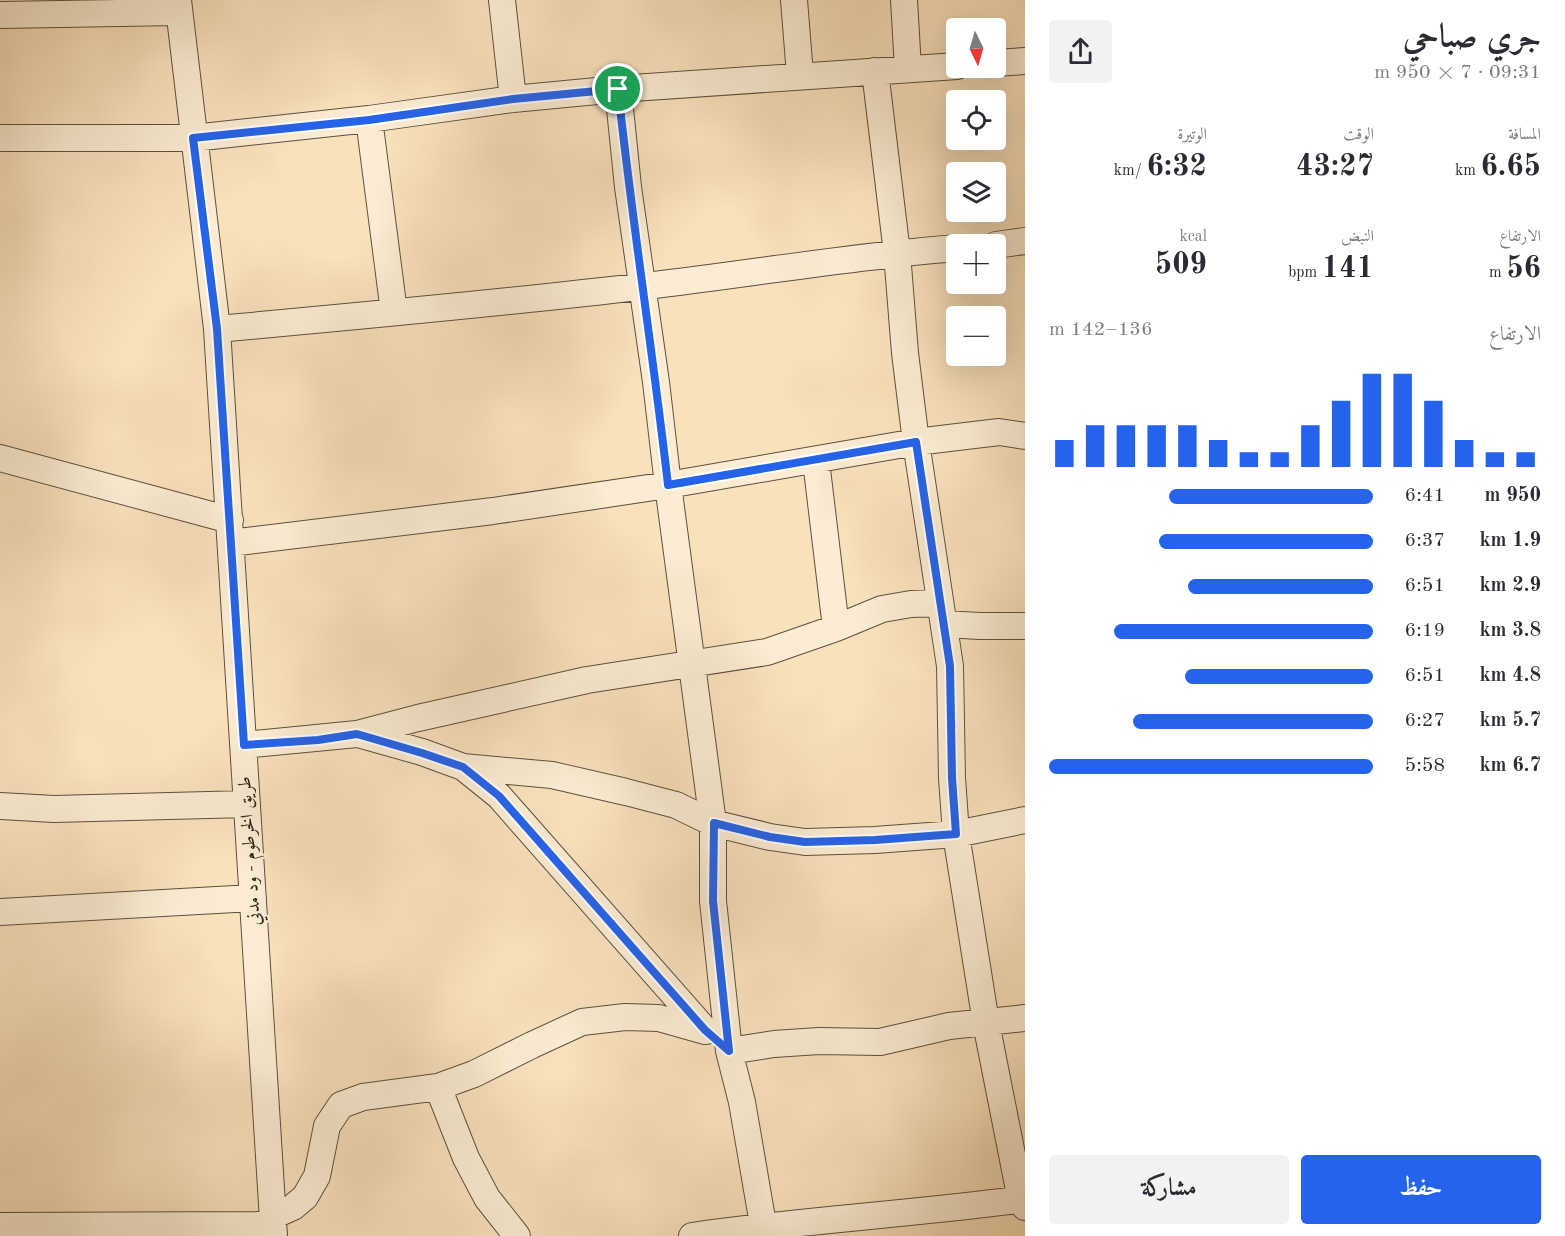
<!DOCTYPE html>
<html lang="ar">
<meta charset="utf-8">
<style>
:root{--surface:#fff;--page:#f2f2f3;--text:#2b2b33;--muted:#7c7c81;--accent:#2563eb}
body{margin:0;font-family:"Old Standard TT",Amiri,serif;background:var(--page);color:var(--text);direction:rtl;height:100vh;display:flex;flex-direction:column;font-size:22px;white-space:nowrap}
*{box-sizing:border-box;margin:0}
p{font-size:20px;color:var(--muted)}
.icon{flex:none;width:33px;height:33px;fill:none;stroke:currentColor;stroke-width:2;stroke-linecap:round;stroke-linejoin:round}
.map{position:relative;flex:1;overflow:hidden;direction:ltr}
.side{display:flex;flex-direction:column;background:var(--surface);width:540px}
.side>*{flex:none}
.needle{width:39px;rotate:175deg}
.tools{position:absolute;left:946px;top:18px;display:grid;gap:12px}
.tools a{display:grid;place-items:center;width:60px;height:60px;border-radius:6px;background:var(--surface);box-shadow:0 6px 24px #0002;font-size:30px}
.pin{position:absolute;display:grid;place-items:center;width:51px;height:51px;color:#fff;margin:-26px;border:3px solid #fff;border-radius:50%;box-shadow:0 2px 6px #0007}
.round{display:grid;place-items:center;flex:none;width:63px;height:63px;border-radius:6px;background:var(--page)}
.headline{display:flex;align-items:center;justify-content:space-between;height:102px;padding:0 24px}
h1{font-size:33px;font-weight:700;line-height:45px}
.stats{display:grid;grid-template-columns:repeat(3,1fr);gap:9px;height:102px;padding:6px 24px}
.stats div{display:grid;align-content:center}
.stats b{font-size:30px;font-weight:700}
.stats small{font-size:16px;font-weight:400}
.stats p{font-size:16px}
.chart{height:168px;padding:12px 24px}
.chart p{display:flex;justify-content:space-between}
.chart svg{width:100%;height:108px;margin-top:6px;stroke:var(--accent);stroke-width:6}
.button{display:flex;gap:12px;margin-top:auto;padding:12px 24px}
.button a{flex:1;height:69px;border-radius:6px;background:var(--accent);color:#fff;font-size:24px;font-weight:700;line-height:69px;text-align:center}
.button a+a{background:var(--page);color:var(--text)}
ul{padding:0 24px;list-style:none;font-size:20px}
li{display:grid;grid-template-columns:96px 72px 1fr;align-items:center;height:45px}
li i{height:15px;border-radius:8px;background:var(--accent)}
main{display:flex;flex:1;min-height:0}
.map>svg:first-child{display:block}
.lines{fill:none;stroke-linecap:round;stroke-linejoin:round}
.minor-casing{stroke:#5c503f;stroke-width:28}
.minor{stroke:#fbecd3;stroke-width:26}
.route-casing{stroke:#fff;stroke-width:12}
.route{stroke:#2563eb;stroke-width:8}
.labels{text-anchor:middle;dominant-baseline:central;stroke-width:4.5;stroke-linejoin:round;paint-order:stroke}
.street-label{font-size:18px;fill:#282015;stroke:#fbecd3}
</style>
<main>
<section class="side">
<div class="headline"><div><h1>جري صباحي</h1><p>09:31 · 7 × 950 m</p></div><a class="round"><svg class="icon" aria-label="share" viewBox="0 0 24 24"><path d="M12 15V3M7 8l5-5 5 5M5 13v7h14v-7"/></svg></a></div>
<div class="stats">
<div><p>المسافة</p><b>6.65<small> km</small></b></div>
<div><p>الوقت</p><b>43:27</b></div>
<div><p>الوتيرة</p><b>6:32<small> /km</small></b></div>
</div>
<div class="stats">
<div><p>الارتفاع</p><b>56<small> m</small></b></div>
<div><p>النبض</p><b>141<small> bpm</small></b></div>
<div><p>kcal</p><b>509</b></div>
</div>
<div class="chart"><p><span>الارتفاع</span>136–142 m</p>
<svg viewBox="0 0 160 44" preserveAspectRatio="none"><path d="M5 44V33M15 44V27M25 44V27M35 44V27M45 44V27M55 44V33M65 44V38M75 44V38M85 44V27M95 44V17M105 44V6M115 44V6M125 44V17M135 44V33M145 44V38M155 44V38"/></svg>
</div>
<ul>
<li><b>950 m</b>6:41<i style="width:63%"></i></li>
<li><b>1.9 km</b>6:37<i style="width:66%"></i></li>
<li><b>2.9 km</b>6:51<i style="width:57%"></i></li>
<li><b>3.8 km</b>6:19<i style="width:80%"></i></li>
<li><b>4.8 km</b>6:51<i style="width:58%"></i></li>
<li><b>5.7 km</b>6:27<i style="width:74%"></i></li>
<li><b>6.7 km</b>5:58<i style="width:100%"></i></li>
</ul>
<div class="button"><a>حفظ</a><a>مشاركة</a></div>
</section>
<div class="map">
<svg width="1025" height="1236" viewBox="0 0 1025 1236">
<rect width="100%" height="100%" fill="#f9e1bc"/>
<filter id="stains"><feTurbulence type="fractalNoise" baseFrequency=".00333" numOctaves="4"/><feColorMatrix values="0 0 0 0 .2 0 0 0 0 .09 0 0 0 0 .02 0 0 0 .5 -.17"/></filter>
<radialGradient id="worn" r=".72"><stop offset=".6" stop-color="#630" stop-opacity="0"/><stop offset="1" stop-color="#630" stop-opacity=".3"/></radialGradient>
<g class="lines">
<!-- minor casing -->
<g class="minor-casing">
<path id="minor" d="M178 0 217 329 274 1236
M502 0 513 99
M794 0 800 75
M904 0 908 69
M0 15 179 12
M996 63 1025 61
M875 71 897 253 905 353 916 442 950 666 952 778 956 834 986 1023 1021 1200 1025 1207
M618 89 628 187 656 382 668 485 713 823V901L729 1051 742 1102 765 1236
M369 119 394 312
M0 138H193L369 119 513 99 618 89 957 66
M996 245 1025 241
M217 329C360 316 503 303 646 286 750 274 853 256 957 248
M0 458 230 520
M816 461 836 628
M231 543 493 511 668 485 916 442 999 432 1025 436
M944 624 980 626H1025
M358 734 422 752 463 767 552 775 626 792 676 805 713 823 770 837 805 842 875 840 956 834 1025 820
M244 745 357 734 418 718 587 680 767 652 836 628 882 609 911 604 940 603
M463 767 499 796 706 1031
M0 806 54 809 247 804
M0 912 253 898
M729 1051 774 1044 819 1041 880 1042 949 1026 1025 1018
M438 1087 466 1158 487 1198 517 1236
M273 1216 293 1207 305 1197 317 1176 327 1126 341 1105 363 1097 438 1087 474 1074 532 1045 582 1022 625 1017 659 1018 705 1031
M0 1226 273 1225
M692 1236C802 1220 914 1214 1025 1199"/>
</g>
<!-- minor -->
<use href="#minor" class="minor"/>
</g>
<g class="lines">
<!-- route casing -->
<g class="route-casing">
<path id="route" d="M618 89C632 221 653 353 668 485L916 442 950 666 952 778 956 834 875 840 805 842 770 837 714 823 713 901 729 1051 705 1030 499 796 463 767 422 753 357 734 318 740 244 745 217 329 193 138 369 120 513 99Z"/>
</g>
<!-- route -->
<use href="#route" class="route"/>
</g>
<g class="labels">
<!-- street labels -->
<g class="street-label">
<text transform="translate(250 851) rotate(-94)">طريق الخرطوم - ود مدني</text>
</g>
</g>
<rect width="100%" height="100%" filter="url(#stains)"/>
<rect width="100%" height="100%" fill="url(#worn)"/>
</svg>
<div class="tools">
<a><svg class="needle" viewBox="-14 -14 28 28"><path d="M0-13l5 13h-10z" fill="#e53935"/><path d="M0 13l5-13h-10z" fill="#7c7c81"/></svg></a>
<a><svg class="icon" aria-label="locate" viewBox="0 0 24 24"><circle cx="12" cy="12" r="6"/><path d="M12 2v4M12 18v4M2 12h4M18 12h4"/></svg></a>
<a><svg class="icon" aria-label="layers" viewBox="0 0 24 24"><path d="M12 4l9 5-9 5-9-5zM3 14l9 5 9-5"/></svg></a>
<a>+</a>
<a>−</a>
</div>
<div class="pin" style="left:618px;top:89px;background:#1e9e55"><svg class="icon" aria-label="arrive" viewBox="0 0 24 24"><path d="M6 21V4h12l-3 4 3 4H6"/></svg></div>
</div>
</main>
